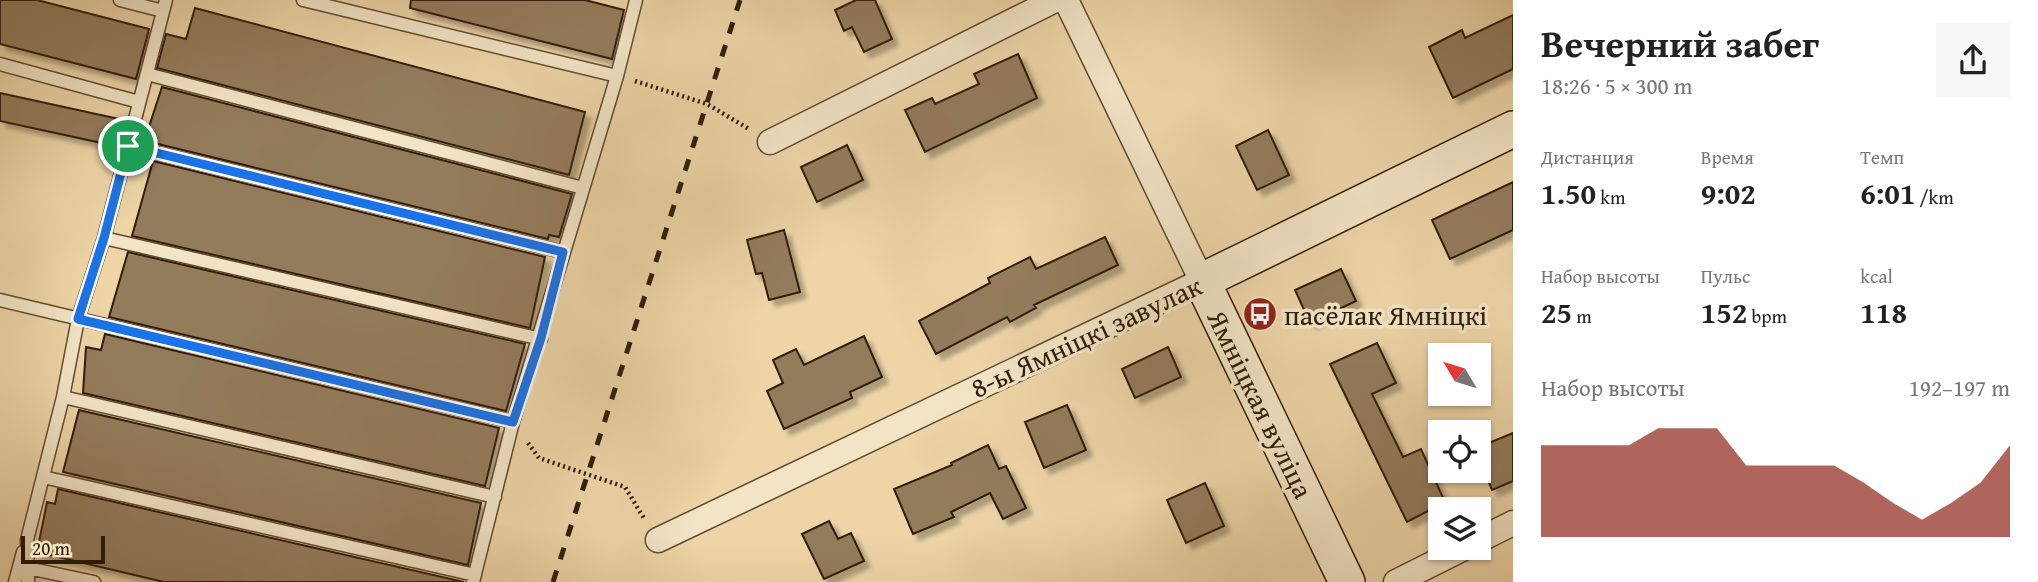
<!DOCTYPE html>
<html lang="ru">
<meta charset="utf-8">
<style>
:root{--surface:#fff;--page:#f6f6f6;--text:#222;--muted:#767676;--accent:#8f2418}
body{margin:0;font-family:"Gentium Book Plus",serif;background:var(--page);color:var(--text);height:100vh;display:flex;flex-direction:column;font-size:26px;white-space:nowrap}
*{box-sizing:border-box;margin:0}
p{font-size:23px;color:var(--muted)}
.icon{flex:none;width:38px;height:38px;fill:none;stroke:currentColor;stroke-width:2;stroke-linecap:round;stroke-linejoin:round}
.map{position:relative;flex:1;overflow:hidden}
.drawer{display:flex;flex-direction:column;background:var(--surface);width:525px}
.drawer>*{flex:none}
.needle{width:46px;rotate:308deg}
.buttons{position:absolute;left:1428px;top:343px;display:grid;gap:14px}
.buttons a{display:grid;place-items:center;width:63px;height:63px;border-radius:0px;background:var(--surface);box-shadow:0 2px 5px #0004;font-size:35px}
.scale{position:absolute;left:21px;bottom:18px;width:84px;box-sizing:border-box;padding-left:7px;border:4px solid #311c0a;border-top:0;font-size:19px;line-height:24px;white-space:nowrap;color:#311c0a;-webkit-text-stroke:5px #f3e4c6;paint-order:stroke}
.pin{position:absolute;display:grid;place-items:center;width:60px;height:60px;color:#fff;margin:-30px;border:4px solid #fff;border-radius:50%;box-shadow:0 2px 7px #0007}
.round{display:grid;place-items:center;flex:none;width:74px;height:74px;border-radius:0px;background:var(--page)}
.head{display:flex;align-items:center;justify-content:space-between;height:119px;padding:0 28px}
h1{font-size:38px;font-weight:800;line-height:52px}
.figures{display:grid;grid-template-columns:repeat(3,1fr);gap:10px;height:119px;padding:7px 28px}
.figures div{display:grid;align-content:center}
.figures b{font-size:30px;font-weight:800}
.figures small{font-size:19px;font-weight:400}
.figures p{font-size:19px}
.chart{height:196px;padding:14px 28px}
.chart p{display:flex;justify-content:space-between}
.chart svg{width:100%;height:126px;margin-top:7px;fill:var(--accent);opacity:.7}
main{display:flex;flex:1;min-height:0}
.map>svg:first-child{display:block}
.building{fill:#937c5c;stroke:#311c0a;stroke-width:2;filter:url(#shadow)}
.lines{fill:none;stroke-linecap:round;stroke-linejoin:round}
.lane-casing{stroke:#604a31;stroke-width:15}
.street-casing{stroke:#604a31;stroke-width:27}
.secondary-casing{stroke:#311c0a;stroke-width:38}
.path{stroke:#311c0a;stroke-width:4.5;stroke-dasharray:2 3.5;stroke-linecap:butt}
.lane{stroke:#f3e4c6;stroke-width:12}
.street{stroke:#f3e4c6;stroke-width:24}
.secondary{stroke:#f3e4c6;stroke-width:35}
.rail{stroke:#311c0a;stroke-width:5;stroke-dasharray:12 12;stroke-linecap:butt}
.route-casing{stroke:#fff;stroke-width:14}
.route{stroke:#1a73e8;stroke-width:9}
.labels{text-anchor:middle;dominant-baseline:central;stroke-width:7;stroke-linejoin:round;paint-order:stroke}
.poi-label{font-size:28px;fill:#311c0a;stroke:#f3e4c6;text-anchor:start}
.street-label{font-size:28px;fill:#311c0a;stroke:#f3e4c6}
</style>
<main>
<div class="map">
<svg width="1513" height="582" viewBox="0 0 1513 582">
<defs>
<filter id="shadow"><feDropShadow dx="6" dy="6" stdDeviation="2" flood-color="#0004"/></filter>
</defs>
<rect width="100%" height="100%" fill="#edd5a7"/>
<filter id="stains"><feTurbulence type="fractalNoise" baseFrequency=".00286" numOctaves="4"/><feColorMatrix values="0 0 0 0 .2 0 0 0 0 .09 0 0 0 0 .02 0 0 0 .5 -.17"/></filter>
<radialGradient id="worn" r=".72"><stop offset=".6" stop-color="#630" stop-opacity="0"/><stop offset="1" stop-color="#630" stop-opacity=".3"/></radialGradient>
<!-- building -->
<path class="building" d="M0 0H37L149 29 136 79 0 44Z
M411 0H585L624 10 612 59 410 8Z
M856 0H875L892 39 864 52 852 27 844 31 835 10Z
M195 8 585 112 569 175 157 68 166 34 186 39Z
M1513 15V69L1453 98 1429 47 1462 30 1465 38Z
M1018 54 1037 98 925 152 905 110 932 98 935 104 979 84 974 74Z
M162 87 572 194 559 237 549 235 548 239 158 144 145 139Z
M0 93 119 119 111 145 0 121Z
M1268 130 1289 175 1257 190 1236 146Z
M847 145 863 180 817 202 801 167Z
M153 161 545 257 530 328 132 236Z
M1513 182V230L1450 259 1432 220Z
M784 230 800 292 769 300 762 273 756 274 747 240Z
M1105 237 1118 265 1034 305 1036 308 1010 322 1007 317 936 354 919 321 990 283 988 278 1030 257 1036 269Z
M128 252 525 344 506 411 109 317Z
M1341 269 1356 301 1310 323 1295 290Z
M105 334 499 428 485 486 83 393 86 347 101 350Z
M864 336 882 377 850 392 852 398 784 429 767 391 783 383 773 360 796 349 804 365Z
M1377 343 1396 383 1372 394 1403 457 1421 449 1445 502 1407 522 1330 364Z
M1168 347 1181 377 1135 398 1122 369Z
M1067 405 1086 450 1044 468 1025 422Z
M79 410 481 503 468 565 63 472Z
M1513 433V481L1492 490 1479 458V447Z
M988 445 999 469 1006 466 1026 508 1003 519 990 493 951 512 954 517 913 534 894 489 952 465 951 463Z
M1205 483 1224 526 1186 543 1167 500Z
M58 489 464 582H164L37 552 47 502 55 504Z
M829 521 838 539 851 533 864 561 824 579 802 534Z"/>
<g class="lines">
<!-- lane casing -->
<g class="lane-casing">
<path id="lane" d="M120 0 163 11
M303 0 617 76
M0 64 139 102
M147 74 583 188
M128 146 563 252
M104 238 541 339
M0 300 513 422
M63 397 495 497
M43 477 475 575
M28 568 94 582
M15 582 23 552
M28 582 27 540 63 397 78 319 104 238 166 0
M473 582 513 422 617 76 636 0"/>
</g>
<!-- street casing -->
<g class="street-casing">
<path id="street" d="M770 142 1055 0
M658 540 1202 281 1066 0
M1479 540 1513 523
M1396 582 1464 548"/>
</g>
<!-- secondary casing -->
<g class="secondary-casing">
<path id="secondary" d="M1347 582 1202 281 1513 129"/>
</g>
<!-- path -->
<path class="path" d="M635 81 707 104 749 129
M528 443 539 458 625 487 645 520"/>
<!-- lane -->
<use href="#lane" class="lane"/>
<!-- street -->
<use href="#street" class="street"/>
<!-- secondary -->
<use href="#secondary" class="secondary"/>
<!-- rail -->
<path class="rail" d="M553 582 740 0"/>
</g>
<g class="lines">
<!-- route casing -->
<g class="route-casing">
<path id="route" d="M128 146 563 252 541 338 513 422 78 319 104 238Z"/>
</g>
<!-- route -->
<use href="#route" class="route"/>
</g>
<!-- icons -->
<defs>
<g id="bus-disc" transform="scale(1.75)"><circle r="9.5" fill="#8f2418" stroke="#f3e4c6"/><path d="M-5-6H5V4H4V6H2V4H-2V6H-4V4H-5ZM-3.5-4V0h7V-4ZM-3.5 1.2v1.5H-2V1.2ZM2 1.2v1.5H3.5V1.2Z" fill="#fff"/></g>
</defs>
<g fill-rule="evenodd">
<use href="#bus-disc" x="1260" y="314"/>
</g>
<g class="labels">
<!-- poi labels -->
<g class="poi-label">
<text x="1284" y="314">пасёлак Ямніцкі</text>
</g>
<!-- street labels -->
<g class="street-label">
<text transform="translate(1086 336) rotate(-25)">8-ы Ямніцкі завулак</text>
<text transform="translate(1261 404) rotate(64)">Ямніцкая вуліца</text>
</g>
</g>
<rect width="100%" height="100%" filter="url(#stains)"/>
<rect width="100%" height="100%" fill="url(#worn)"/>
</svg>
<div class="buttons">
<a><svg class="needle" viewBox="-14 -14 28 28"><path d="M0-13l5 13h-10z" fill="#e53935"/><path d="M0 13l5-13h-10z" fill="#767676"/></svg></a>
<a><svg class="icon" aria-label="locate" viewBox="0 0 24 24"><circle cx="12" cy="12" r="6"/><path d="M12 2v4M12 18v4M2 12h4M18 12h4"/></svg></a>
<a><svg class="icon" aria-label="layers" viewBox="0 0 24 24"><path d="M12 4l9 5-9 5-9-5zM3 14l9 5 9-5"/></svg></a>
</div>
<div class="scale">20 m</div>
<div class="pin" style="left:128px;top:146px;background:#1e9e55"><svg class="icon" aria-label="arrive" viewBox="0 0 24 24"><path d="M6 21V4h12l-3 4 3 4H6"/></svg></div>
</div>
<section class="drawer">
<div class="head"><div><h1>Вечерний забег</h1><p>18:26 · 5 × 300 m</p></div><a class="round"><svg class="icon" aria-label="share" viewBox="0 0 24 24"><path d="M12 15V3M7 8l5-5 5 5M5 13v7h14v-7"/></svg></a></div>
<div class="figures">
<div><p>Дистанция</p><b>1.50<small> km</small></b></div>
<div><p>Время</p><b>9:02</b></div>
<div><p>Темп</p><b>6:01<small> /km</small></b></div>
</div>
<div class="figures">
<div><p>Набор высоты</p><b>25<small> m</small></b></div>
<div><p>Пульс</p><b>152<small> bpm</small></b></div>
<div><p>kcal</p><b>118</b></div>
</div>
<div class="chart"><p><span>Набор высоты</span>192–197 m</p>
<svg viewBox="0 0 160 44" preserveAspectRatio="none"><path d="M0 44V12L10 12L20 12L30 12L40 6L50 6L60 6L70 19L80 19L90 19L100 19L110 25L120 32L130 38L140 32L150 25L160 12V44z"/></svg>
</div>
</section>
</main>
